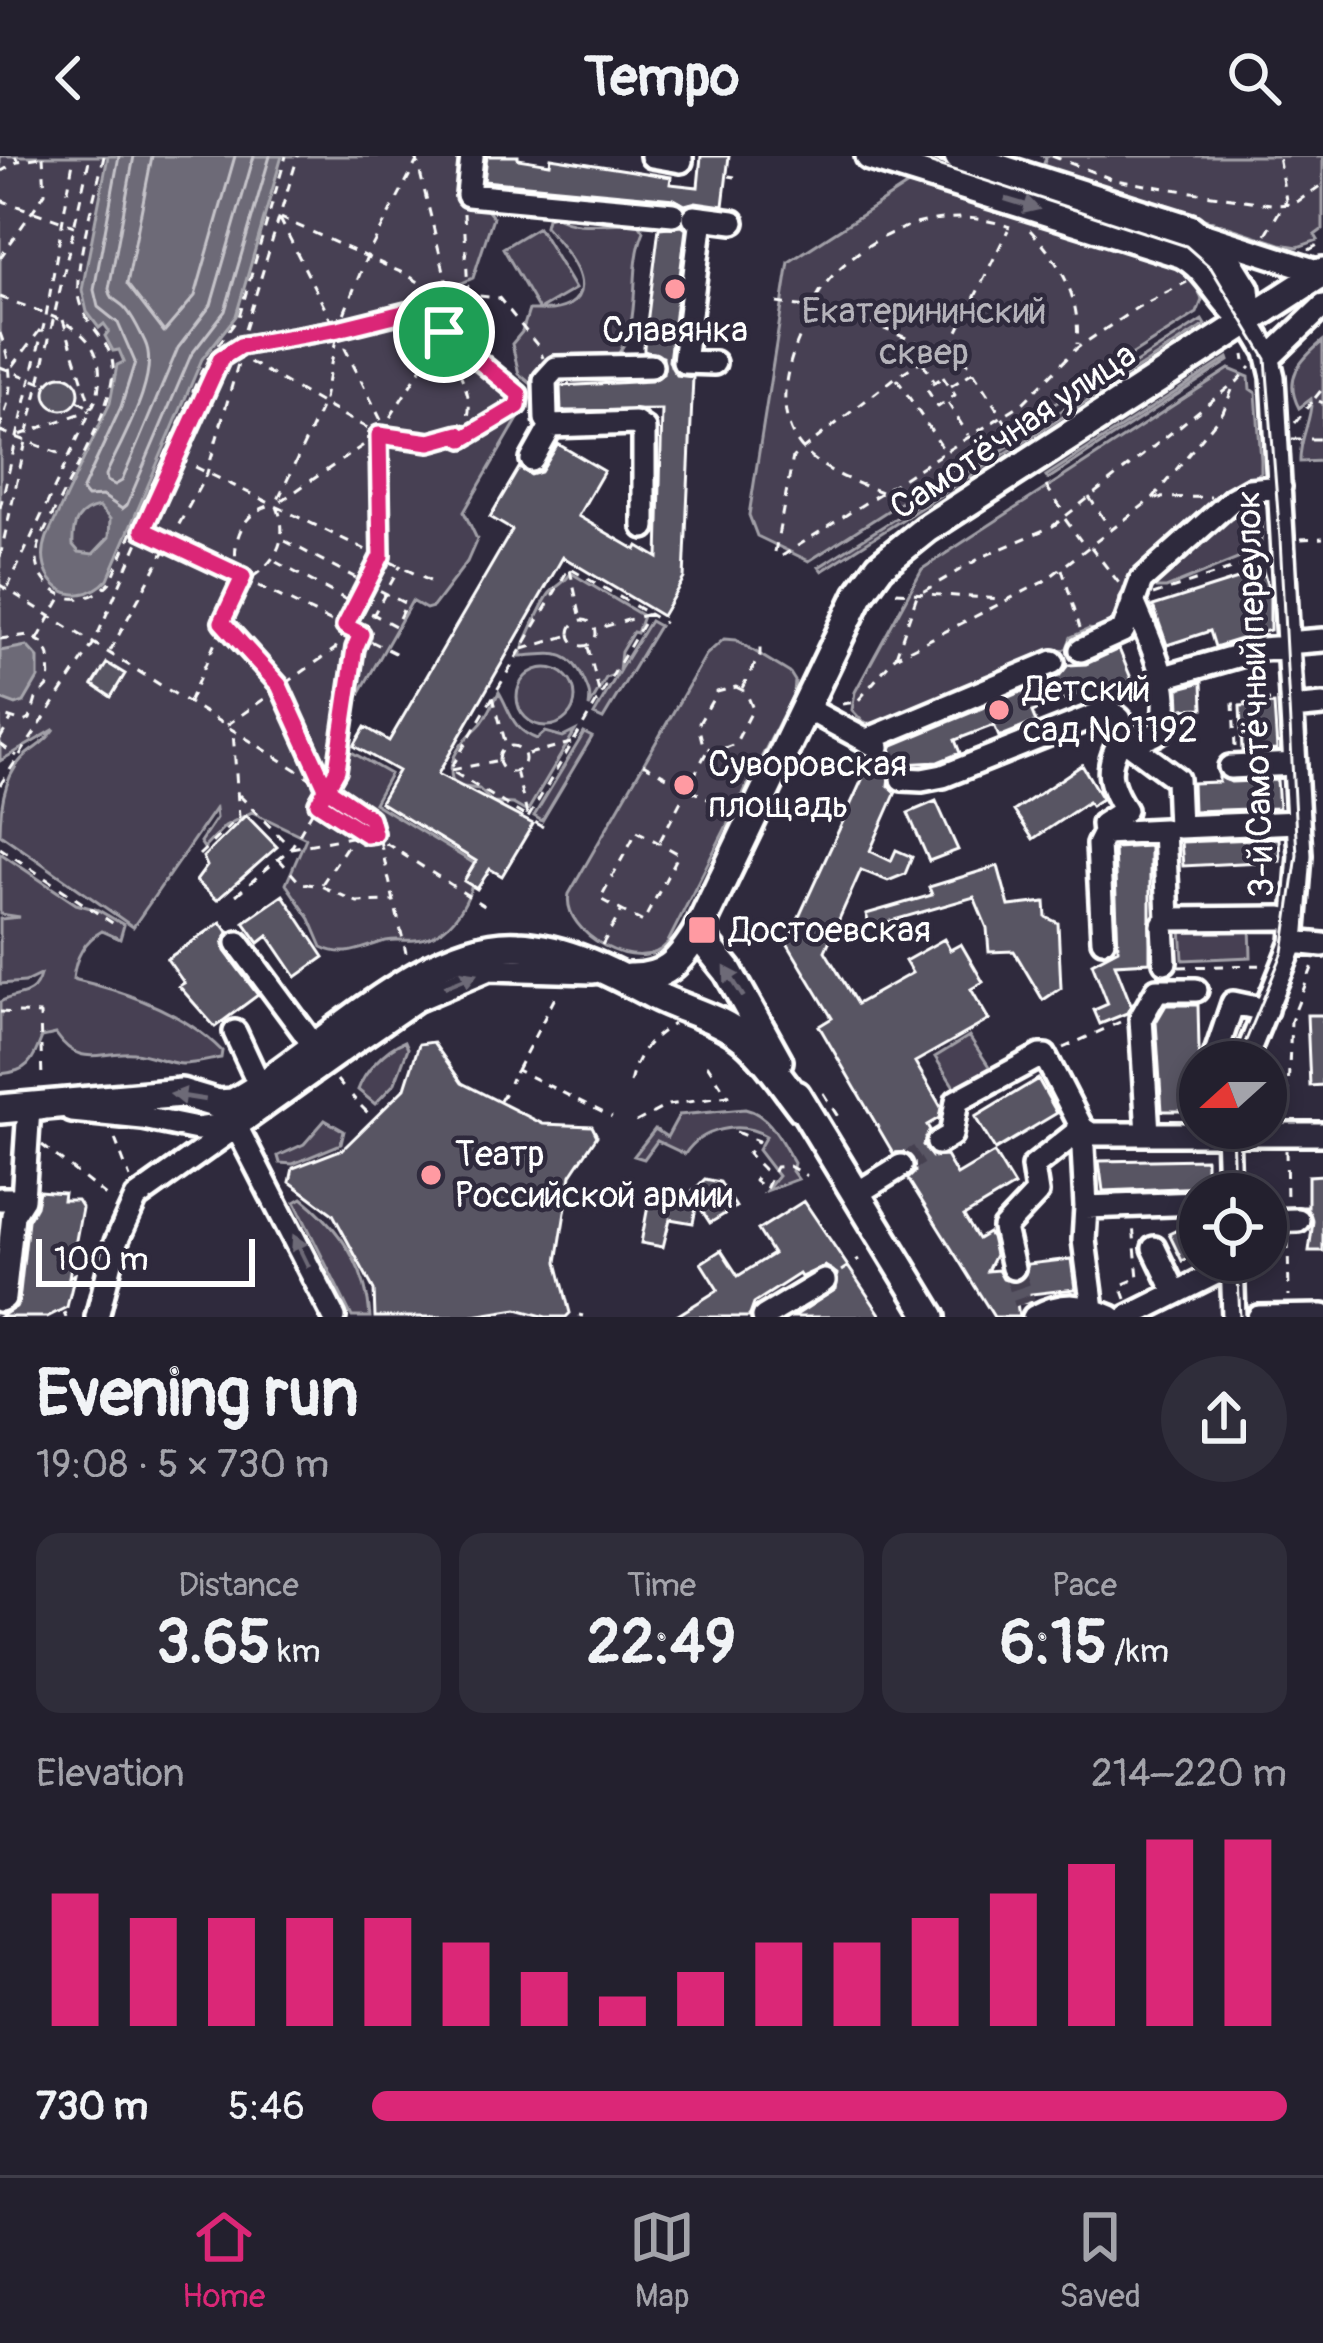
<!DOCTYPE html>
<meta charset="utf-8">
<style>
:root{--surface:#23202e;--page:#2f2d3a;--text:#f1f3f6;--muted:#a3a3aa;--line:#403e4a;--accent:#db2777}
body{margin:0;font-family:Pangolin,sans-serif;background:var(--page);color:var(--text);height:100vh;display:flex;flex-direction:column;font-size:45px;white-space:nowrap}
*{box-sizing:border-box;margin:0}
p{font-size:39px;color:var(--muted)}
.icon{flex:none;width:66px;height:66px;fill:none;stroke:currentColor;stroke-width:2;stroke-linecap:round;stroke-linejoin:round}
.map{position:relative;height:1161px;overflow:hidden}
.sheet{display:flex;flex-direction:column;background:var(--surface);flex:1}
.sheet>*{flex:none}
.needle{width:78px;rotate:249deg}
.tools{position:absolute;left:1179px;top:885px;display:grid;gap:24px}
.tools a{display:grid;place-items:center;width:108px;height:108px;border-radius:50%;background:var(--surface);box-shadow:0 6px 18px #0003,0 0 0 3px var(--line);font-size:60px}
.scale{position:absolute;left:36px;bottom:30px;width:219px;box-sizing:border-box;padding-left:12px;border:6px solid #fff;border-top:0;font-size:33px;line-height:42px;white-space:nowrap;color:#fff;-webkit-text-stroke:9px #2f2a3d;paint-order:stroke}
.pin{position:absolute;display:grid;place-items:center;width:102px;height:102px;color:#fff;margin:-51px;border:6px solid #fff;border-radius:50%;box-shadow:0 3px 12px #0007}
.round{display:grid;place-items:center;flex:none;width:126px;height:126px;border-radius:63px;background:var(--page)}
.overview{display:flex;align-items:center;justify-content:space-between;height:204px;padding:0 36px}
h1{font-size:66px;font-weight:700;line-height:90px}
.metrics{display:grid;grid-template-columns:repeat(3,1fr);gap:18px;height:204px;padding:12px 36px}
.metrics div{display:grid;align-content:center;border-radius:24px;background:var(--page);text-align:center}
.metrics b{font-size:60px;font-weight:700}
.metrics small{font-size:33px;font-weight:400}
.metrics p{font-size:33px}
.chart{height:336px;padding:24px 36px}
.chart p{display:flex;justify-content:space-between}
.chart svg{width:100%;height:216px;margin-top:12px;stroke:var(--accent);stroke-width:6}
ul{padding:0 36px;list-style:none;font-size:39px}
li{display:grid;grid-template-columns:192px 144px 1fr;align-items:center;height:90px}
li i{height:30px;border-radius:15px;background:var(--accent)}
header{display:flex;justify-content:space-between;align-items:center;height:156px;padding:0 36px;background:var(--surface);font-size:54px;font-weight:700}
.tab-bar{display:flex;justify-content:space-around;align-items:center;height:168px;border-top:3px solid var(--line);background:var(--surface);font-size:33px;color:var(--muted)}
.tab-bar a{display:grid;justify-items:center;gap:6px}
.tab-bar .selected{color:var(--accent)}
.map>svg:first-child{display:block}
.green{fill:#464152;stroke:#a2a0a8;stroke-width:3}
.water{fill:#6d6a77;stroke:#a7a6ad;stroke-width:3;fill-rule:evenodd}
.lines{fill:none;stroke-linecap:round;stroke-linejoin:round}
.shore{stroke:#c5c3c9;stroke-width:3}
.building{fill:#595564;stroke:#fff;stroke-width:3}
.minor-tunnel{stroke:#443f50;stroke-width:21;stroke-dasharray:21 10;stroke-linecap:butt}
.minor-casing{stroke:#fff;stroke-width:30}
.major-casing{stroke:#fff;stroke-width:36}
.path{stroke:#fff;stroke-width:3;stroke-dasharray:9 9;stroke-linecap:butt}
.minor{stroke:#2f2a3d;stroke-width:21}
.major{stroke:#2f2a3d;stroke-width:27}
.tram{stroke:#fff;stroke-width:3}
.oneway{fill:#6d6a77}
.route-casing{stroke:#fff;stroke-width:24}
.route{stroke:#db2777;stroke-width:15}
.poi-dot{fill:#ff9aa2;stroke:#2f2a3d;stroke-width:4.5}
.labels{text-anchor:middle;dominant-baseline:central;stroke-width:9;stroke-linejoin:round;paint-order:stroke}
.park-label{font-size:36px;fill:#b5b3ba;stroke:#2f2a3d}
.poi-label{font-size:36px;fill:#fff;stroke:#2f2a3d;text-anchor:start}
.street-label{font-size:36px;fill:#fff;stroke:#2f2a3d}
</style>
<header><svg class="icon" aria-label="back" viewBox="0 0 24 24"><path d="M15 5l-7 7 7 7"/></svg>Tempo<svg class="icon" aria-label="search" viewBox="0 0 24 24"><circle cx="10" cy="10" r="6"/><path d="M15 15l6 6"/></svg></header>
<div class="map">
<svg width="1323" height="1161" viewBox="0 0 1323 1161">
<rect width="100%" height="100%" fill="#2f2a3d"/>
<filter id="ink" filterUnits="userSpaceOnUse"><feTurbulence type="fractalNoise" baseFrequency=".00833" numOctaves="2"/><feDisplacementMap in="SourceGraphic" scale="24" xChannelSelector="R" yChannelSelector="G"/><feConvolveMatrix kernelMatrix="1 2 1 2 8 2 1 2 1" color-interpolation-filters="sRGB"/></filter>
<g filter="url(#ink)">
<!-- green -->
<path class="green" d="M0 0H463L469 33 493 61 473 122 460 128 461 141 452 176 530 242 464 356 477 383 467 406 433 451 426 453 412 445 338 575 341 590 390 618 374 647 475 708C474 741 452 781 415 784 405 785 397 783 386 785 362 791 346 803 322 791L310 763 286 728 306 682 252 656 225 670 204 692 200 686 216 662 215 653 133 771 0 678C0 652 4 617 27 598 38 589 46 586 55 573L0 605Z
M1043 0H1323V73L1315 79 1318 84 1298 91 1280 88 1043 10 1046 2Z
M924 27 1183 110 1196 127 1202 144 1197 157 809 405 757 380 749 359 789 106 908 29Z
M554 60C581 76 610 64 639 68L644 75C626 118 646 167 613 205H590L536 232 519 218 512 188 522 176 529 154H539L503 92 538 71 575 133 539 154C549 155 559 154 569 149 601 130 559 87 545 70L547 62Z
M1202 164 1205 169 1024 286 1021 281Z
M1323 185V305L1300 306C1299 282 1313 262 1311 243L1299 252C1283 222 1300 204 1323 185Z
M1228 202 1229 205 1048 323 1046 320Z
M1229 213 1249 221 1250 233 1256 237 1261 304V316L1255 321 1258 362 1263 366 1260 394 1166 432H1157L1156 428 1130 437 1117 471 1106 477 1089 473 1071 481 1067 492 1016 515 982 522 895 567H864L852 554 855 536 922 413Z
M1012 288 1014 292 822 415 819 411Z
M571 417 643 460 637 477 633 476 621 496 619 515 650 465 659 470 603 563 594 559 618 517 606 522 589 551C591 538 589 535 584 524 568 490 551 499 520 500 523 490 542 447 550 437 557 429 564 428 571 417Z
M724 483 736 484 790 517 795 525 794 537 667 788C639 821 561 777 569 738L706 499Z
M517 541a29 29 0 1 1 58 0a29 29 0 1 1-58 0Z
M499 536C511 556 511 573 537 583L545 576 563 581 575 575 527 656 513 648 493 647 479 633 455 630C443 608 461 586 478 571 487 563 493 547 499 536Z
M584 577 592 581 542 665 534 660Z
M0 697 76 748 98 754 124 769 120 783 102 775C84 785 75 803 73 823 124 835 185 857 222 895L221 902C209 904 195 908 182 908 166 907 150 898 134 897 101 894 81 914 56 878L42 881C32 906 28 916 0 918V846C17 836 34 843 40 819L25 826 0 828V763L20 761 0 758Z
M1250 769 1251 801 1183 804 1181 771Z
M969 880 990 912 956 934 935 901Z
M405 885 408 892 395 927 375 948 358 934C364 916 385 893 405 885Z
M745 953C771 959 781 986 794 1007L792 1015 798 1023 766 1035 778 1020 758 994 766 980C739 964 701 973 685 998L657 985 644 1003 634 1000 655 973 667 981 679 959Z
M325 964 344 975 341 988 293 1008 280 1007 278 1000 304 988Z
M302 1042C339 1072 367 1112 370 1161H352L295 1046Z"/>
<!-- water -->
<path class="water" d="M108 0H282L236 160 202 203 108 423C74 459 31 425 47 381L110 247 117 209 124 206 119 194 113 195 105 180 109 175 104 168 99 172 87 156 82 134ZM99 351 110 363 109 381 93 398 79 396 73 389C72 368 78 355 99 351Z
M27 490 38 502V522L24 546 16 549 0 543V495Z"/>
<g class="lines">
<!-- shore -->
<path class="shore" d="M119 0 94 134 98 151 118 167 135 206 121 251 82 335 87 341 103 340 122 353 127 349 191 199 225 155 270 0
M134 0 109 133C112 146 118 144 126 153 134 162 140 176 145 186 161 219 120 287 106 319L107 325 115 329 122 325 178 192 211 149 254 0
M152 0 127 128 164 176 195 140 235 0"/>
</g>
<!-- building -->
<path class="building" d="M487 0H518V3L550 8 551 2 671 21 670 28 698 31 701 0H729L723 50 696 46 685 49 674 43 484 25Z
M682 70 686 73 669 205 677 219 693 221 684 422 662 460 563 401 438 618 533 668 502 720 490 713 477 733 464 725 476 705 380 646 398 615 354 590 365 571 389 585 512 374 490 361 519 312 531 319 541 316 558 288 604 315 578 360 636 394 638 390 658 402 662 254 561 255 560 230 651 225 663 218V201L644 195V191L659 72Z
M45 237a17 17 0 1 1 34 0a17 17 0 1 1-34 0Z
M1263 415 1270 438V474L1215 491 1210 475 1167 489 1153 450Z
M1119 493 1133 527 1104 539 1099 529 1032 556 1036 566 999 581 994 569 955 584 960 597 938 606 902 608 890 614 888 629 896 636 870 695 891 705 896 694 912 701 905 718 888 725 861 714 825 795 857 848 912 817 905 805 944 783 950 794 961 788 983 826 971 833 989 864 915 906 941 951 939 962 927 969 930 974 923 989 932 1001 946 1000 957 1019 994 997 1014 1030 964 1060 978 1083 988 1077 991 1081 995 1099 987 1115 998 1114 1003 1123 1015 1127 1024 1122 1028 1108 1071 1103 1075 1133 1031 1138V1146L1017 1147 1019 1161H994L908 1023 915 1016 914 1003 907 996 893 997 819 870 832 862 787 787 871 604H885L893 589 1059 520 1068 509 1086 508Z
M107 507 125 518 111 541 93 529Z
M1202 526 1203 552 1180 553 1179 532Z
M1274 548 1277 594 1242 595 1240 550Z
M1082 609 1102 643 1091 650 1088 646 1033 683 1014 655Z
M1219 620 1231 626 1277 624 1279 652 1193 655 1192 627 1219 626Z
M936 645 958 694 929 705 908 657Z
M246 659 277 691 217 744 196 725 207 710 203 701Z
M1279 682 1280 705 1183 710 1181 686Z
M1150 690V806L1115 808 1131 849 1127 857 1100 868 1094 854 1108 848 1092 807 1118 793 1114 692Z
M998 710 1009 750 1045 746 1046 761 1058 767 1061 832 1043 844 1014 795 989 796 987 772 974 741 870 771 866 758 932 739 929 731Z
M283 739 324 801 296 821 268 780 259 787 244 766Z
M221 766 228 776 223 788 225 795 258 839 215 871 179 830 184 827 167 803Z
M1166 849H1198L1200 936 1183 955H1162L1156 866Z
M1307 859H1323V929L1310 930Z
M433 886 462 927 543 968 592 970 597 980 571 1019 557 1106 570 1157 566 1161H546L517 1153 467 1161H375L374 1134 333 1058 290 1026 293 1012 343 993 405 932 419 888Z
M1038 923 1057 957 995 994 975 961Z
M1206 1003V1031L1103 1035 1099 1005Z
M1323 1019V1095H1309L1313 1065 1305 1051H1308V1020Z
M705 1023 720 1026 736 1051 710 1067 697 1047 693 1067 670 1063 663 1091 641 1087 652 1029 691 1037Z
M39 1035 64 1037 63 1044H77L82 1052 69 1121 75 1118 67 1151 47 1161H0L16 1151 19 1145 28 1064 36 1050Z
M804 1045 882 1161H793L836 1133 837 1118 825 1110 801 1121 799 1118 754 1147 749 1161H675L718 1134 701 1107 721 1094 738 1120 773 1098 758 1074Z
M1194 1066 1200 1079V1096L1182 1105 1169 1078Z"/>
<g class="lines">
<!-- minor-tunnel -->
<path class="minor-tunnel" d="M878 591 902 623
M901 1010 938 987
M1013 1112 1025 1147"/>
<!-- minor casing -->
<g class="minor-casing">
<path id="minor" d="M472 0 468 39 673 58
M652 0 681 5V0
M694 61 733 66
M702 62 684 206 714 207
M1202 78 1323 117
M1269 202 1323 150
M532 304 551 270
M644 371V273L635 267 551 270 546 263 545 224 556 212 651 210
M1298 486 1323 484
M1081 494 1123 475 1141 425 1233 343 1249 334 1280 331
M1164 521 1261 493 1289 491
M804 551 878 591
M1292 552 1323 549
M1124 577C1106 609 1105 623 1125 654L1103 668 1104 677 1164 674 1168 763
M1122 582 1177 623 1179 671 1298 666
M867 584 1053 506
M1230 611 1295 608
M902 623 922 624 943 620 1109 554 1120 563 1124 577C1139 586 1148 584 1162 574 1174 529 1150 487 1133 445
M1103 784 1098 689 1104 677
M1293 786 1323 789
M238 787 315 891
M1165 806 1163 769 1168 763 1281 762
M235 876 260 930
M1213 906 1233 847 1266 854
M1244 906 1293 786 1300 699 1273 221 1267 196 1248 164
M72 955 143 962 197 973 231 968
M236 970 334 1161
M1082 972 1086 1051 1200 1047
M1227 972 1229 1038
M1148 978 1141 862 1157 834H1196
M938 987 951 979 957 945 1040 900H1045L1082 972 1091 978H1323
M856 1038 901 1010
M0 1043H23L29 952 41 953
M1086 1051 1084 1084 1093 1153
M1266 1065 1298 1064
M1154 1092 1175 1136
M1232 1104 1234 1161
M1013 1112 1004 1072 1037 1037 1033 1011 1082 972
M0 1144 4 1142 13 1059 23 1043
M97 1161 116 1086 136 1042 348 891 416 844 489 813 593 816
M764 1161 824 1125
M1034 1161C1064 1145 1082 1148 1111 1161
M1128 1161 1232 1109
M1259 1161 1323 1160"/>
</g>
<!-- major casing -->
<g class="major-casing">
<path id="major" d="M870 0 1181 97C1211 112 1219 144 1248 164
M959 0 1190 73 1227 104 1245 133 1248 164
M697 777 728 815 778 905
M629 822C665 823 679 806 697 777L859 439 880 410 926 373 1323 116
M796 939 931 1161
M0 953 181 937 218 948 233 947C314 903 424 784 518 790 566 792 613 817 654 839 683 854 719 861 745 883 767 902 785 930 803 953"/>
</g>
<!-- path -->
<path class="path" d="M15 0 18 5 40 1
M104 0C97 34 72 114 79 144 85 171 116 187 113 217 109 261 71 319 52 360 46 373 36 389 37 403 37 421 54 439 71 442 87 444 101 437 111 425L206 205 239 161 286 0
M416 0 451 144
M1052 0 1114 24 1277 49 1294 48 1323 28
M418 3 367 100 338 173 323 248C362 270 413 302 459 278 486 243 451 218 450 180L445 177
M0 16 17 6
M729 20 735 21
M0 44 74 70
M464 57 468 137
M280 63 383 268
M1030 74C1061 107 1081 142 1077 188
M1266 78 1286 44 1278 0
M1309 94 1323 86
M0 102 45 37 43 0
M0 141C51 161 113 170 97 241L8 431
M777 147 844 156 935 194
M63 164 91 251
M0 177C13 212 14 236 0 271
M450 180 519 239 518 250 463 283 460 279
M954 186 1015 281
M242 191 451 145 407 119 281 62
M234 197 323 248 276 348C290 381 278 405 248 424
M1244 199 1245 205
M923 207 934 225
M13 210 40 174
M0 211 47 229
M943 221 955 239 938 251 926 232Z
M897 223 945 296 1023 247 1077 192 1138 151 1187 126
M951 230 973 216
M1315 242 1323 232
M78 245 92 253
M948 247 968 279
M1295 267 1314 243 1323 247
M0 275 69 301
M20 279 90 254
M1292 283H1323
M179 303 436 428
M1046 330 1065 358
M881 336C854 326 820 314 801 291 776 260 784 218 798 185 806 165 813 143 827 126 871 73 945 47 1010 71
M1089 341 1110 372
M1155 342 1211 341
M281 345 377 280
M0 352 46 160 74 0
M1065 363 1086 392
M145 374 397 498
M1301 383 1323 382
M1091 391 1122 431
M775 396 793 301 896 221 953 185 1008 74
M782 400 943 297
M0 401 90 0
M276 406 395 470 406 448 285 385
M1062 413 1080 472
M570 414 581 463
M238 417C230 388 241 356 272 349
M0 429 326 632 370 662 379 683 489 753
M896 436 1002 443
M1153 439 1264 402
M570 477a13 13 0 1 1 26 0a13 13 0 1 1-26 0Z
M222 467 279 529 326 631
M0 483 29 479 44 488 49 500 50 528 36 543 30 563 23 566 0 559
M38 483 62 440
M588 491 600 540
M523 493 570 479
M110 495 207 317 240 201
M896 500 917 439 982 401 1053 370 1233 228
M736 531 746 536 753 553 735 588 715 596 703 589 698 569 717 536Z
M742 532 760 499V483
M493 541 506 589
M189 546 243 423
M842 548 857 546 895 501 1043 426 1153 342 1223 256 1234 229 1251 211
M227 569 335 493 381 400 379 279 444 176 451 145 468 139 499 142 538 190 543 202
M0 583 11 564
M0 588 17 600
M499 603a13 13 0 1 1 26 0a13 13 0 1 1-26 0Z
M1235 591 1233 548 1270 544
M528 598 571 587
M643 608 732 656
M452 614 495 605
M516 615 528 662 450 614 569 412 649 458 596 473
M0 629 94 487 215 210 240 190 298 0
M239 639 291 692 337 613 355 492 401 409
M318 647 365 677
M543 671 528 662 649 458 664 467
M637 675 679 698 643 766 600 743Z
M380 685 406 797
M660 685 708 593
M0 692 114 768
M199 699 239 661 233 575
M279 703 300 727 321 730 357 746 394 745
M322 728 353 681
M236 739 291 692 372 677
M602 789 621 756
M1179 811 1266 809
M0 856 40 858 42 924
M1063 892 1120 866
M517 914 558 836
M515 917 517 914 612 961
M337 924 346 935
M510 927 512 922
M630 927C637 897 648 885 673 868
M823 937 840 964
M352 940 356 945
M500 945 507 933
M361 950 373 962
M1287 960 1291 865 1314 807
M636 966 668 949 728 940 707 908 714 904
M736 976 758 985 748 998 763 1013 755 1025 766 1033 776 1011 789 1010 807 1020
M115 983 130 1022
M42 989 111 1044
M1286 994 1287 1044
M1288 1084 1289 1140
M841 1115 859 1103
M1126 1143 1121 1129 1138 1122 1133 1069
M64 1156 66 1161
M579 1159 583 1160"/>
<!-- minor -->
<use href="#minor" class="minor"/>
<!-- major -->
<use href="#major" class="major"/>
<!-- tram -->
<path class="tram" d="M910 0 1186 90 1211 112 1266 203 1280 383 1297 699 1283 796 1237 906
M1232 972 1234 1038
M1237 1104 1240 1161"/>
</g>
<!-- one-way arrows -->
<defs><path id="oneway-solid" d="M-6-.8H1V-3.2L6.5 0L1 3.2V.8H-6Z" transform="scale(3)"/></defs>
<g class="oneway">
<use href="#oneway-solid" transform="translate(1022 48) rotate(17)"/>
<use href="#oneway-solid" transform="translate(461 824) rotate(-22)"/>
<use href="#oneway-solid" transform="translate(734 826) rotate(-122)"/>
<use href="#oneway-solid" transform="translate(188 941) rotate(-171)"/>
<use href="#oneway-solid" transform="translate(301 1095) rotate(-116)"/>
</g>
</g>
<g class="lines" filter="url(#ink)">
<!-- route casing -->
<g class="route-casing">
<path id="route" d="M444 176 451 145 338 173 240 190 221 202 143 374 243 421 222 466 279 529 326 632 370 662 374 677 366 678 318 647 337 614 355 492 361 478 345 470 381 400 379 279 430 286 459 278 463 283 518 250 519 238 444 176"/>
</g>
<!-- route -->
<use href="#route" class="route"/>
</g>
<!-- markers -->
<g class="poi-dot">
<circle cx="675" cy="133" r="12"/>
<circle cx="999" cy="554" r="12"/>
<circle cx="684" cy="629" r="12"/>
<rect x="687" y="759" width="30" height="30" rx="6"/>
<circle cx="431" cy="1019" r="12"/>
</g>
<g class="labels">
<!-- park labels -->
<g class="park-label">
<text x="924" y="155">Екатерининский<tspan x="924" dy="41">сквер</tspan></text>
</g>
<!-- poi labels -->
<g class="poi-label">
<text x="675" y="174" text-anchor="middle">Славянка</text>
<text x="1023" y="533">Детский<tspan x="1023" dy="41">сад №1192</tspan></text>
<text x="708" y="608">Суворовская<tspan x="708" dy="41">площадь</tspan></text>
<text x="729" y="774">Достоевская</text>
<text x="455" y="998">Театр<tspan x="455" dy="41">Российской армии</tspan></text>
</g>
<!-- street labels -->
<g class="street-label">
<text transform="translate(1013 275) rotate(-34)">Самотёчная улица</text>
<text transform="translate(1255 538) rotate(-92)">3-й Самотёчный переулок</text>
</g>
</g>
</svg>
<div class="tools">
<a><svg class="needle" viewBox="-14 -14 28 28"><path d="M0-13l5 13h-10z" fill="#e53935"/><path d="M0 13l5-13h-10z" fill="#a3a3aa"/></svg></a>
<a><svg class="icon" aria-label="locate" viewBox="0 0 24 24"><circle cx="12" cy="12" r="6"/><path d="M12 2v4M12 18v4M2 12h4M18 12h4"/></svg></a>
</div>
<div class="scale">100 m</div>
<div class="pin" style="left:444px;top:176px;background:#1e9e55"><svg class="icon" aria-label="arrive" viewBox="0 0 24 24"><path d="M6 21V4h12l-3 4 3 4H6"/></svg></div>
</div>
<section class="sheet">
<div class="overview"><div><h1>Evening run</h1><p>19:08 · 5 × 730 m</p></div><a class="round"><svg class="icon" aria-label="share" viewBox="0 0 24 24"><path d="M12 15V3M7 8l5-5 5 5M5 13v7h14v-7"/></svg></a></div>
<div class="metrics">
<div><p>Distance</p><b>3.65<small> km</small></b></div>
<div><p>Time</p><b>22:49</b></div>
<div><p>Pace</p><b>6:15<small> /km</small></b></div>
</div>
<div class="chart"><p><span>Elevation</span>214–220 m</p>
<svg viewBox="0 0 160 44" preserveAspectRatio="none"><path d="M5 44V17M15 44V22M25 44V22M35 44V22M45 44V22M55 44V27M65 44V33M75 44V38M85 44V33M95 44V27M105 44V27M115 44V22M125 44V17M135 44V11M145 44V6M155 44V6"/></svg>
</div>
<ul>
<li><b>730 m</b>5:46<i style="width:100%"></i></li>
</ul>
</section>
<nav class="tab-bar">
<a class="selected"><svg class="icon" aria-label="home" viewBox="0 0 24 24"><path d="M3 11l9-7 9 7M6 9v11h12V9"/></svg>Home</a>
<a><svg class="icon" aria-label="map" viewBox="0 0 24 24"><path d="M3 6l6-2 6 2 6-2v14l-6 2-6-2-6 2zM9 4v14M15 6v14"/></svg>Map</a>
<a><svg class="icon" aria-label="saved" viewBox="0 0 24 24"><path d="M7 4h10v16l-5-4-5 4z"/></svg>Saved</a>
</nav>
